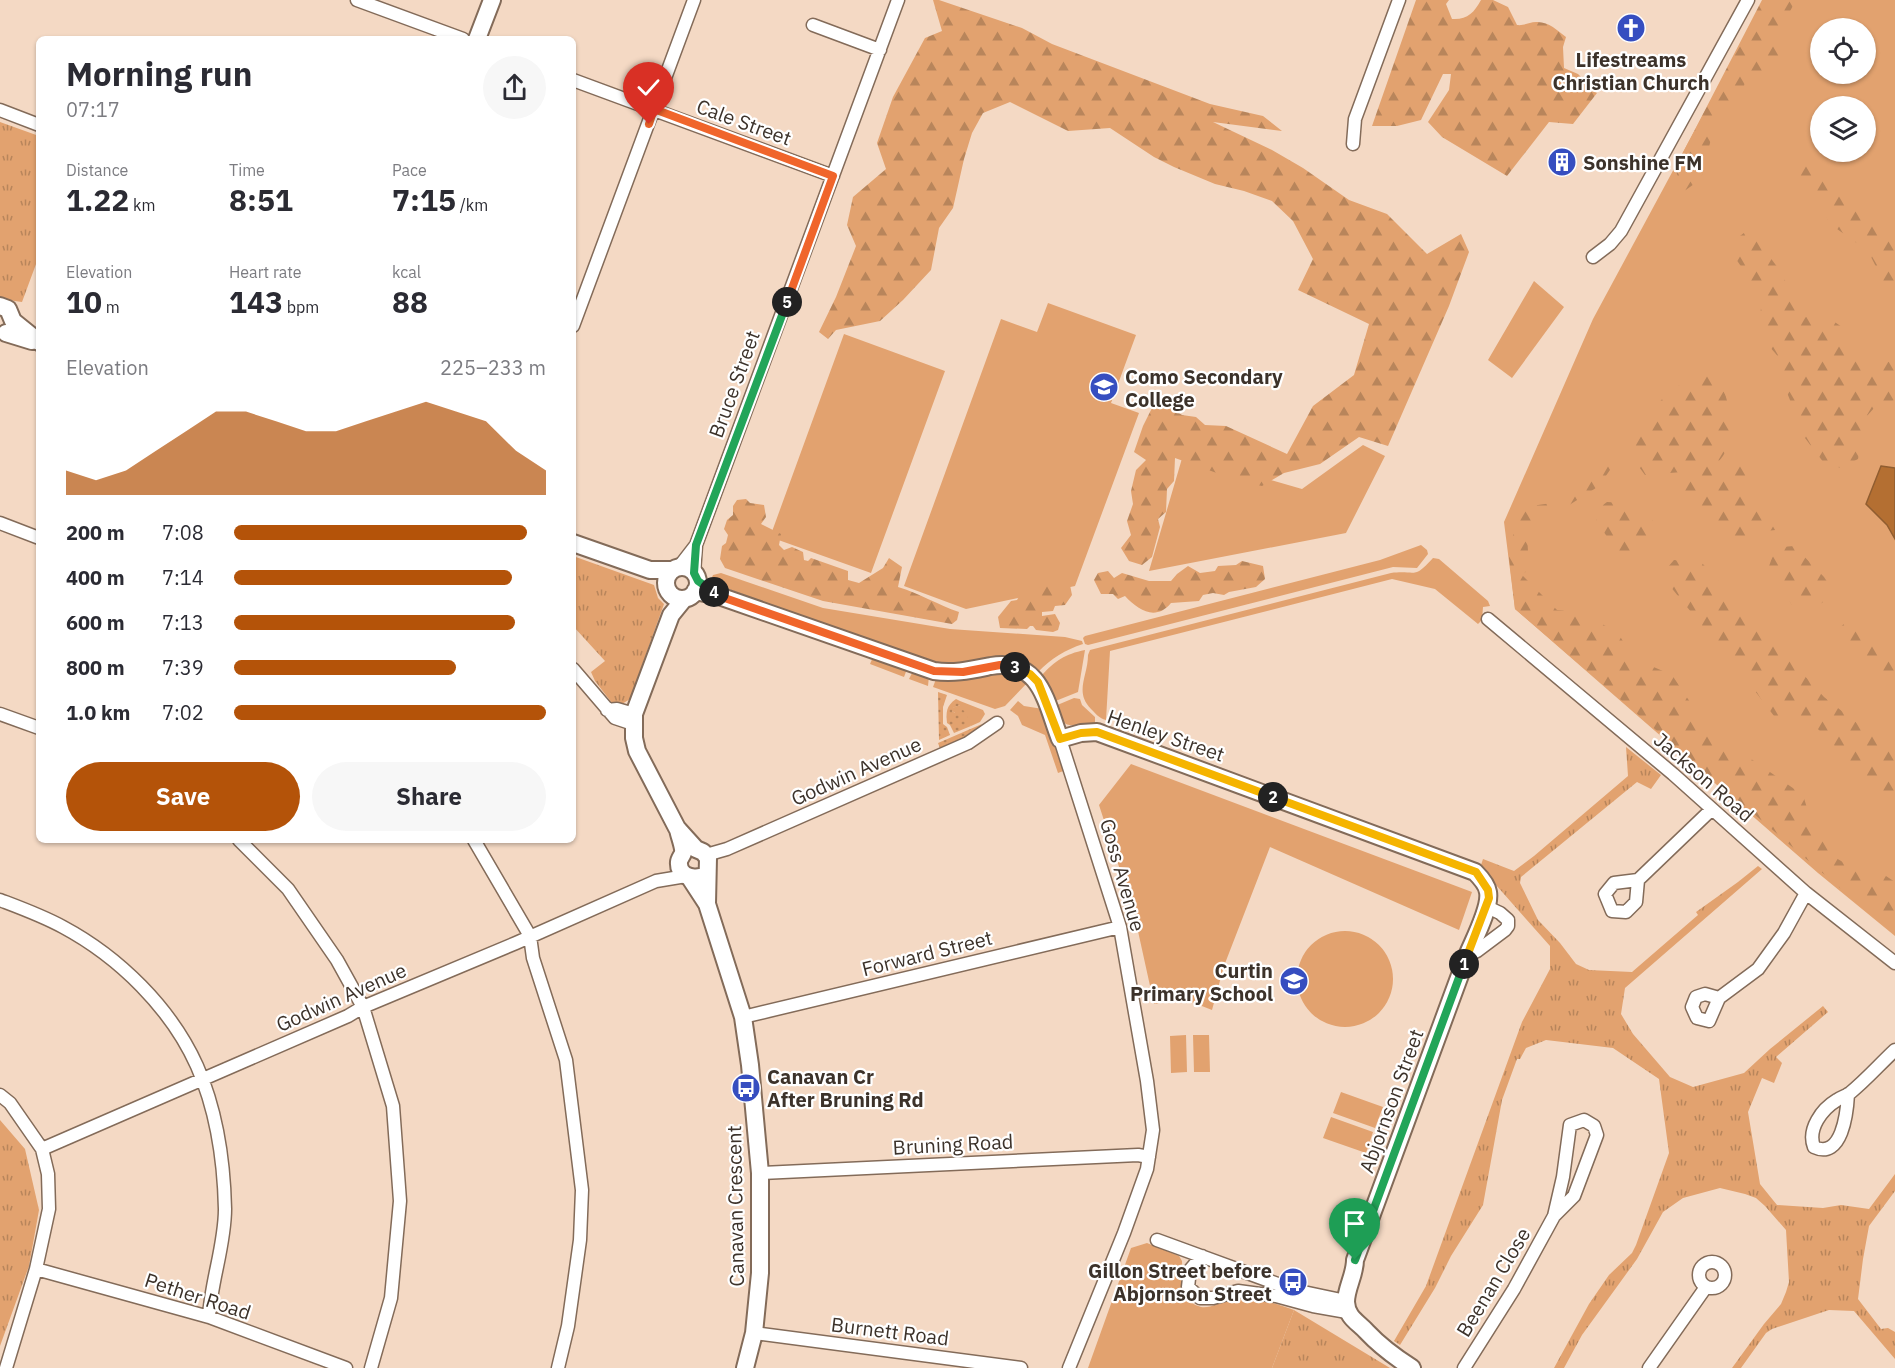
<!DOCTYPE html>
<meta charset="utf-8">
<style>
:root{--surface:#fff;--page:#f7f7f7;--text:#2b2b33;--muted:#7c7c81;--accent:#b45309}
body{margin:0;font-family:"IBM Plex Sans",sans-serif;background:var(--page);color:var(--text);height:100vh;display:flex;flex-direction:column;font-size:22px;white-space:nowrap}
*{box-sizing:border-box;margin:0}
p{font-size:20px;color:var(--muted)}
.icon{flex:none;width:33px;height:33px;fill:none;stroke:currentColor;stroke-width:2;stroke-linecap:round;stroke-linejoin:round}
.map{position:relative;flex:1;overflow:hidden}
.side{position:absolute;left:36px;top:36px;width:540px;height:807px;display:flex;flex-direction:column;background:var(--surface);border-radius:9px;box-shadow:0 2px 4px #0004}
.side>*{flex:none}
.controls{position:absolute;left:1810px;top:18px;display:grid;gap:12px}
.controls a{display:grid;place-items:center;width:66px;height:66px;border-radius:50%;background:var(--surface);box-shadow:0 2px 4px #0004;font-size:30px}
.pin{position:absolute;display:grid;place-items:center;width:51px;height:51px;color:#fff;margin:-62px -26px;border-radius:50% 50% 50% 0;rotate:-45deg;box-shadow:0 0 6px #0007}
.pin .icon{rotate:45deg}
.km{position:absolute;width:30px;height:30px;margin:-15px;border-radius:50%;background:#222;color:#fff;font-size:16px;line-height:30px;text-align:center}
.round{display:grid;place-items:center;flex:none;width:63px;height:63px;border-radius:32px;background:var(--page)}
.summary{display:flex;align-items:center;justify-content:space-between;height:102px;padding:0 30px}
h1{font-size:33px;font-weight:700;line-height:45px}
.figures{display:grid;grid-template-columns:repeat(3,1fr);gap:9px;height:102px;padding:6px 30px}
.figures div{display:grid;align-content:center}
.figures b{font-size:30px;font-weight:700}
.figures small{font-size:16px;font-weight:400}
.figures p{font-size:16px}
.chart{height:168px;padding:12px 30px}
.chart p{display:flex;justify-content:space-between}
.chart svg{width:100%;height:108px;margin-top:6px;fill:var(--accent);opacity:.7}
.primary-button{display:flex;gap:12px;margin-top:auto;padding:12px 30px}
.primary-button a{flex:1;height:69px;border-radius:36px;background:var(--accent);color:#fff;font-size:24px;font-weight:700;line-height:69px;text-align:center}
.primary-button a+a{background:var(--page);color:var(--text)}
ul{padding:0 30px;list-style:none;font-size:20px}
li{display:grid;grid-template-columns:96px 72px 1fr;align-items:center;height:45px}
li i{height:15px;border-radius:8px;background:var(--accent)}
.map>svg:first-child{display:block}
.grass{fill:#e2a26f;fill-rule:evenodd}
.forest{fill:url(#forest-firs)}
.park{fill:url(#park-tufts)}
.garden{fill:url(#garden-dots)}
.water{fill:#b46f32;stroke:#905d30;stroke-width:1.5}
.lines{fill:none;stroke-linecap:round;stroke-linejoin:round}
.street-casing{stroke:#836b59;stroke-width:15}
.secondary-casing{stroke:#836b59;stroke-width:20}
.street{stroke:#fff;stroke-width:12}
.secondary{stroke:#fff;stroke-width:16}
.split-1-casing{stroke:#fff;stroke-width:12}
.split-2-casing{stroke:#fff;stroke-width:12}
.split-3-casing{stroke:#fff;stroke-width:12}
.split-4-casing{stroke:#fff;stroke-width:12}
.split-5-casing{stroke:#fff;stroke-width:12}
.split-6-casing{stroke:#fff;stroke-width:12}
.split-1{stroke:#22a559;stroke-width:8}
.split-2{stroke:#f5b400;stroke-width:8}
.split-3{stroke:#f5b400;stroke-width:8}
.split-4{stroke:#f0652b;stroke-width:8}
.split-5{stroke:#22a559;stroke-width:8}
.split-6{stroke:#f0652b;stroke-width:8}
.labels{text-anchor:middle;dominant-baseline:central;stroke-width:4.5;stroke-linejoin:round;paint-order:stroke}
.poi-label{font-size:20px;font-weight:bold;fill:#3c322a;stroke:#fff;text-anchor:start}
.street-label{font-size:20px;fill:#3c322a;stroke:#fff}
</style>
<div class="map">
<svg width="1895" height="1368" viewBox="0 0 1895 1368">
<defs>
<pattern id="forest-firs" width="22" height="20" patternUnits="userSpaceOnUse" patternTransform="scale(1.5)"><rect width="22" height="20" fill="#e2a26f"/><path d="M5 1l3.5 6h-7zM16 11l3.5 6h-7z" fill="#b8855b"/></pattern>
<pattern id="park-tufts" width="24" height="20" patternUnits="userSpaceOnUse" patternTransform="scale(1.5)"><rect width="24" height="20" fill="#e2a26f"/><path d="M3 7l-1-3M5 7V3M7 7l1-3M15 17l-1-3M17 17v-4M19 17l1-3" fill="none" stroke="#b8855b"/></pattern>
<pattern id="garden-dots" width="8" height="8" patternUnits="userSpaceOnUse" patternTransform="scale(1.5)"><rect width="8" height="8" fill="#e2a26f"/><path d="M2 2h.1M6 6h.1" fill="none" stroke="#b8855b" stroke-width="1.8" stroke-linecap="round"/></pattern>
</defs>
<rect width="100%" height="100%" fill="#f4d9c4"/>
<!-- grass -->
<path class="grass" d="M1765 0H1895V936L1818 873 1515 609 1504 522 1593 319ZM1821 28H1866V74H1821ZM1821 106H1866V152H1821Z
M1534 281 1564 307 1512 378 1488 360Z
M1048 303 1136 335 1111 403 1139 413 1075 586 966 609 904 586 1001 319 1037 332Z
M844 334 945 371 871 573 770 537Z
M1363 445 1385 456 1346 533 1149 571 1183 455 1302 489Z
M1421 545 1427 550 1428 554 1417 568 1393 567 1088 645 1085 644 1083 638 1085 636 1380 560Z
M1433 558 1439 559 1488 601 1490 606 1483 607 1482 620 1478 624 1435 589 1392 579 1110 651 1106 720C1099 718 1096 714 1091 709 1074 692 1088 676 1088 655L1090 650 1391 573C1417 570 1413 580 1433 558Z
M721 573 823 608 950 629 1065 637 1082 641 1083 644C1065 650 1052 658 1038 672L1027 664 959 666 924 662 710 582 713 575Z
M1085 650 1078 692 1053 702 1046 681 1042 675C1055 661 1065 654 1085 650Z
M873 657 907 669 904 677 870 664Z
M913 671 929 676 928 686 909 679Z
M1007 671 1028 682 1005 706 995 709 933 687 936 679Z
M1074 698 1080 699 1082 705 1095 717V724C1072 722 1065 735 1055 706Z
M960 701 983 710 985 714 980 722 971 726 967 724V714L955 713 952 711V708L960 705Z
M1018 701 1024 706 1043 709 1066 770 1058 773 1045 735 1022 725 1018 716 1010 710Z
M1131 764 1472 892 1459 930 1270 847 1224 966 1212 1010 1184 999 1154 1004 1134 913 1099 805Z
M1297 979a48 48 0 1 1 96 0a48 48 0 1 1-96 0Z
M1186 1035 1187 1072 1171 1073 1170 1036Z
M1193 1035H1209L1210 1072H1194Z
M1341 1092 1383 1107 1375 1128 1333 1113Z
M1331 1117 1373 1132 1366 1153 1323 1138Z
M1147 1243 1179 1256 1182 1261 1183 1293C1187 1300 1193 1305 1201 1307 1209 1309 1220 1302 1229 1300 1250 1295 1275 1303 1294 1310L1272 1368H1088L1131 1248Z"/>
<!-- forest -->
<path class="forest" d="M933 0H939L1022 28 1052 44 1210 104 1263 116 1282 131 1213 122 1272 150 1303 168 1349 200 1387 214 1427 254 1461 234 1469 252 1449 306 1388 446 1359 437 1320 464 1284 473 1262 486 1239 481 1175 458 1174 481 1167 489 1166 512 1158 519 1160 527 1152 557 1142 565 1129 561 1121 548 1131 535 1127 521 1133 504 1131 491 1136 470 1146 460 1134 452 1143 426 1152 408 1170 407 1182 415 1196 417 1205 425 1226 426 1287 454 1313 406 1354 375 1369 324 1298 290 1313 259 1293 221 1272 201 1244 191 1215 184 1174 167 1154 157 1110 128 1068 131 1010 102 983 113 972 133 964 159 953 208 939 228 931 270 903 300 880 321 836 330 828 339 819 332 836 297 856 246 847 225 853 197 886 169 877 143 893 97 925 38 942 31Z
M1416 0H1449L1446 4 1452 19C1467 20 1474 13 1481 0H1493L1508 7 1517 25C1524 26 1529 22 1536 22 1548 21 1557 30 1566 37L1563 47 1564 68 1578 74 1597 93 1573 124 1549 122 1507 176 1442 137 1428 122 1449 90 1451 74H1443L1421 120 1397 126H1372Z
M1762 0H1796L1788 15 1775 72 1747 74 1743 90 1724 113 1711 139 1701 179 1683 192 1675 168Z
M1809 161 1822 165 1859 209 1895 235V304L1868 251 1830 224 1811 187 1790 169Z
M1749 229 1778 268 1793 295 1801 318 1823 314 1842 327 1848 346 1858 358 1879 363 1895 361V400L1875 407 1866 417 1858 459 1841 468 1824 463 1805 438 1786 390 1781 360 1763 339 1757 325 1761 309 1760 294 1727 246Z
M1701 370C1708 377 1717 383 1723 390 1731 403 1731 438 1725 452 1720 463 1717 458 1716 473H1721L1731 463H1744L1751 475 1743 487 1744 503 1770 513 1784 529 1757 532 1745 544 1683 504 1682 472 1645 475 1625 448 1599 486 1563 509 1539 517 1527 534 1529 569 1522 575 1557 610 1581 612 1618 633 1633 658 1672 675 1708 729 1803 795 1811 821 1837 840 1836 858 1870 878 1886 876 1895 882V935L1515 609 1508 549 1524 507 1566 501 1667 394Z
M746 499 750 503 764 505 766 517 761 524 781 534 779 545 784 550 792 547 803 552 804 560 808 561 811 558 848 571V580L859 583 883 568 889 558 902 567 898 587C919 593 938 605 959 612L957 620 952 624 823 601 725 568 720 559 722 546 726 543 728 535 724 529 727 520 733 515V506L737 500Z
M1607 502C1626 503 1635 504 1644 521L1652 519C1655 533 1652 540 1644 552L1625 555 1612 553C1611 541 1606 535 1599 525 1596 521 1596 516 1595 511Z
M1794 546 1824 577 1833 591 1823 602 1806 614 1792 605 1776 581 1767 572 1774 552 1782 547Z
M1674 560 1702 563 1824 697 1895 753V807L1812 723 1774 716 1752 687 1661 575Z
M1242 561 1263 566 1265 579 1256 587 1229 592 1224 595 1213 593 1203 595 1199 601 1171 603C1156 621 1139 611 1125 596L1118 599 1113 594H1101L1094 580 1098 573 1108 571 1114 578 1122 573 1149 581H1171L1177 574 1188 566 1200 573 1215 571 1218 566 1236 565Z
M1061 583 1070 585 1072 595 1065 605 1055 606 1053 611 1042 612V616L1055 614 1060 623 1058 630 1053 632 1036 630 1033 626H1030L1027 629 1000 628 998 617 1011 601 1017 600 1023 590 1033 587 1037 588 1045 584 1051 585Z
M1852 617 1891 652 1895 658V685L1838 629Z"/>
<!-- park -->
<path class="park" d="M0 122 39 136V256L22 302 0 299Z
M573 556 654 585 658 598 664 604 630 699 622 704 612 703 595 681 591 672 605 661 573 626Z
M1626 747 1661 775 1651 789 1637 782 1521 877 1520 883 1538 920 1560 943 1576 964 1589 970 1632 972 1698 915 1696 912 1738 882 1758 866 1762 869 1625 988 1621 1014 1633 1034 1670 1077 1693 1087 1744 1073 1770 1049 1823 1006 1828 1012 1776 1057 1782 1063 1774 1083 1762 1078 1748 1112 1760 1184 1777 1205 1823 1208 1841 1205 1869 1209 1895 1174V1191L1869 1226 1863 1259 1858 1299 1881 1329 1888 1328 1895 1332V1359L1854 1311 1829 1310 1772 1329 1766 1333 1741 1368H1732L1764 1324 1781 1304 1786 1292 1789 1282 1786 1230 1765 1206 1756 1198 1745 1194 1720 1188 1683 1198 1663 1212 1637 1259 1582 1335 1564 1368H1554L1589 1304 1609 1275 1632 1253 1636 1245 1669 1153 1659 1079 1613 1048 1546 1040 1526 1048 1520 1059H1517L1502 1100 1483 1205 1451 1256 1435 1288 1400 1345 1394 1341 1426 1286 1522 1022 1550 969V946L1496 885 1490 876 1480 868 1483 859 1514 871 1534 856 1628 776Z
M0 1120 25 1149 39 1210 29 1266 0 1346Z
M1294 1310 1390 1368H1272Z"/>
<!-- garden -->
<path class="garden" d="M938 692 947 695 943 707V724L947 727 950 735 939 740Z
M956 699 960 701V705L953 708 952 711 955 713 963 710 967 714 968 723 971 726 954 733 950 725 947 723C946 712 946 706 956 699Z
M982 724C971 738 956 744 941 751L938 743Z"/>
<!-- water -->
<path class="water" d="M1881 466 1895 468V539L1887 525 1866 504Z"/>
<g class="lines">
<!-- street casing -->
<g class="street-casing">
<path id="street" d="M357 0 463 39
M813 25 880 50
M573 80 833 176
M0 110 39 125
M1353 144 1355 119 1399 0
M1593 257 1610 244 1621 231 1748 0
M573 326 694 0
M0 523 39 538
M679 567 696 545
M694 573 696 545 898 0
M1488 619 1673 774 1806 893 1895 963
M573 669 615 718 633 724
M607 710 617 709 634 714
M0 714 39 728
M1060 739 1120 927 1147 1081 1153 1130 1147 1169 1124 1233 1069 1368
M239 840 288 889 337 960 363 1007 393 1106 400 1201 391 1298 371 1368
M474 840 530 936 533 958 566 1060 582 1190 580 1240 568 1326 558 1368
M706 855 727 849 968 743 997 723
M1638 880 1636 902 1626 912 1612 911 1605 894 1614 883 1638 880 1712 809
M0 900C21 908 43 916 63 927 119 957 171 1008 197 1066 216 1109 224 1162 225 1209 225 1245 211 1281 209 1317
M1467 956 1477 951 1505 930 1508 926V920L1500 913 1487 907
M1719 998 1705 994 1696 997 1692 1007 1697 1018 1709 1021 1719 998 1758 969 1784 933 1806 893
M743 1017 1120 927
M1848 1094C1847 1113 1842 1160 1814 1147 1807 1129 1822 1109 1837 1100 1841 1097 1846 1096 1850 1093 1866 1080 1880 1064 1895 1050
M0 1095 10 1103 42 1149 48 1174 49 1209 36 1269 6 1368
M42 1149 348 1016 363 1007 516 943 656 881 686 876
M760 1173 1138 1155 1149 1157
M1157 1240 1294 1290 1346 1301
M1202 1256 1190 1270 1188 1287 1200 1298H1213L1238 1291 1276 1296 1313 1306 1347 1312
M1699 1275a13 13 0 1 1 26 0a13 13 0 1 1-26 0Z
M36 1269 209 1317 346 1368
M754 1333 1021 1368
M1464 1368 1514 1289 1554 1216 1574 1196 1597 1135 1594 1126 1584 1120 1570 1125 1563 1177 1554 1216
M1649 1368 1706 1287"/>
</g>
<!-- secondary casing -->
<g class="secondary-casing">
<path id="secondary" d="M477 39 492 0
M0 306 8 309 13 321 39 342
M6 333 32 341
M573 543 650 570H672
M666 583a16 16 0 1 1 32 0a16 16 0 1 1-32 0Z
M695 591 719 596 934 671C954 674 971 670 991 666 1041 658 1046 703 1060 739L1081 733 1097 732 1475 872C1481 878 1487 885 1488 892 1491 908 1473 941 1467 956L1355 1260C1355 1275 1346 1288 1346 1302 1347 1318 1358 1322 1367 1332 1381 1347 1395 1357 1412 1368
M684 599 671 615 634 714V738L637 751 677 828 696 849 703 852 708 858 707 903
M678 829C679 836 684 847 683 853 682 856 679 859 679 862 678 874 689 879 699 877
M690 878 707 904 743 1017 750 1065 760 1173V1273L754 1333 745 1368"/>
</g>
<!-- street -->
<use href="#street" class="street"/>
<!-- secondary -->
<use href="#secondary" class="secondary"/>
</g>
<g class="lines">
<!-- split-1 casing -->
<g class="split-1-casing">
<path id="split-1" d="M1355 1260 1464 964"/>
</g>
<!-- split-2 casing -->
<g class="split-2-casing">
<path id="split-2" d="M1273 797 1476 872 1488 890 1489 898 1464 964"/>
</g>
<!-- split-3 casing -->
<g class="split-3-casing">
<path id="split-3" d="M1015 667 1030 674 1038 682 1060 739 1081 733 1097 732 1273 797"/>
</g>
<!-- split-4 casing -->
<g class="split-4-casing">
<path id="split-4" d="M714 592 719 596 934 671 963 672 1000 665 1015 667"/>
</g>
<!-- split-5 casing -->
<g class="split-5-casing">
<path id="split-5" d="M714 592 698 581 694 573 696 545 787 302"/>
</g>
<!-- split-6 casing -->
<g class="split-6-casing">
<path id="split-6" d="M649 124 654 109 833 176 787 302"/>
</g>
<!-- split-1 -->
<use href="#split-1" class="split-1"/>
<!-- split-2 -->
<use href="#split-2" class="split-2"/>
<!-- split-3 -->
<use href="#split-3" class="split-3"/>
<!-- split-4 -->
<use href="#split-4" class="split-4"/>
<!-- split-5 -->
<use href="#split-5" class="split-5"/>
<!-- split-6 -->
<use href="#split-6" class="split-6"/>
</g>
<!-- icons -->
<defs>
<g id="church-disc" transform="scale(1.5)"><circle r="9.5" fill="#364ec0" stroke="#fff"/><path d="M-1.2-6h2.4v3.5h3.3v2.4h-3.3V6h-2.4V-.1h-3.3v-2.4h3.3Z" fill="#fff"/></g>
<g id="building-disc" transform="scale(1.5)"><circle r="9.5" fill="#364ec0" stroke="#fff"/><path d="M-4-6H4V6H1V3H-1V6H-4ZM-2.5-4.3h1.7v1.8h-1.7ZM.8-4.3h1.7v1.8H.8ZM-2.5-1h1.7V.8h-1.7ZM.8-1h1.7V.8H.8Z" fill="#fff"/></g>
<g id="school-disc" transform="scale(1.5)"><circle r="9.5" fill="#364ec0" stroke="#fff"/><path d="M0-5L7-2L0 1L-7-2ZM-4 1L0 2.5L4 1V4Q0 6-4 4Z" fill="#fff"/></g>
<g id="bus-disc" transform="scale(1.5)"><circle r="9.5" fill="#364ec0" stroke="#fff"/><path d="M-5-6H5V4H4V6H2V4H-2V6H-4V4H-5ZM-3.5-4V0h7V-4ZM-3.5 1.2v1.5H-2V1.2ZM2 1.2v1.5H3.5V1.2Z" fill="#fff"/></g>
</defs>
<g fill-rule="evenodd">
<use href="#church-disc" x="1631" y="28"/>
<use href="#building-disc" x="1562" y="162"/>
<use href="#school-disc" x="1104" y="387"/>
<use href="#school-disc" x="1294" y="981"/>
<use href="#bus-disc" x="746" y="1088"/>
<use href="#bus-disc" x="1293" y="1282"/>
</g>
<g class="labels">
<!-- poi labels -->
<g class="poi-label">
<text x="1631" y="59" text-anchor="middle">Lifestreams<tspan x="1631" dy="23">Christian Church</tspan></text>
<text x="1583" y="162">Sonshine FM</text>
<text x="1125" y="376">Como Secondary<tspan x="1125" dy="23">College</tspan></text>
<text x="1273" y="970" text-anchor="end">Curtin<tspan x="1273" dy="23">Primary School</tspan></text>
<text x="767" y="1076">Canavan Cr<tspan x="767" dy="23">After Bruning Rd</tspan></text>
<text x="1272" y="1270" text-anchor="end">Gillon Street before<tspan x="1272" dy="23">Abjornson Street</tspan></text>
</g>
<!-- street labels -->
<g class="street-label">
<text transform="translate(744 122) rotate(20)">Cale Street</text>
<text transform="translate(734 384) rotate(-70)">Bruce Street</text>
<text transform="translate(1166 735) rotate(19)">Henley Street</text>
<text transform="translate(856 771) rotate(-24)">Godwin Avenue</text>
<text transform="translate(1704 777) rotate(41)">Jackson Road</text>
<text transform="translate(1123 875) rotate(74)">Goss Avenue</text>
<text transform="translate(927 953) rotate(-14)">Forward Street</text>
<text transform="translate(341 997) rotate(-24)">Godwin Avenue</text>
<text transform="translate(1391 1101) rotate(-70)">Abjornson Street</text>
<text transform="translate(953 1144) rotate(-3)">Bruning Road</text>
<text transform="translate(735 1206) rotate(-91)">Canavan Crescent</text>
<text transform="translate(1493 1282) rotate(-59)">Beenan Close</text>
<text transform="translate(198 1296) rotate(18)">Pether Road</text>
<text transform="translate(890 1331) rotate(7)">Burnett Road</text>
</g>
</g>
</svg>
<div class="controls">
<a><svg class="icon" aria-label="locate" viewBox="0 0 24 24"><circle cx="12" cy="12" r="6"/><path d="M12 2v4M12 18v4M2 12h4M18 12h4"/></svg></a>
<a><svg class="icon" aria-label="layers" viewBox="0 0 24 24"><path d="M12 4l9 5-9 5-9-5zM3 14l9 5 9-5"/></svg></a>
</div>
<div class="pin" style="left:1355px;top:1260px;background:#1e9e55"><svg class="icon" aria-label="arrive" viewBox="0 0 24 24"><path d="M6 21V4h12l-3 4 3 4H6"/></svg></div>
<div class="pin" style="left:649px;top:124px;background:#d93025"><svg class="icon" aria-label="check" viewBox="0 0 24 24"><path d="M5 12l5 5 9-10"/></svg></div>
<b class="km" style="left:1464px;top:964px">1</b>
<b class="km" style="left:1273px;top:797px">2</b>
<b class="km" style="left:1015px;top:667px">3</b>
<b class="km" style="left:714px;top:592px">4</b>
<b class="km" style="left:787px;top:302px">5</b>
<section class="side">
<div class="summary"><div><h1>Morning run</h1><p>07:17</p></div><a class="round"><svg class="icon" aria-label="share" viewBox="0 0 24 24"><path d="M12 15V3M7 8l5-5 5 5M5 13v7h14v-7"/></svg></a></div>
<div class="figures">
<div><p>Distance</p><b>1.22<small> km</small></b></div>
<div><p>Time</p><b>8:51</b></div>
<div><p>Pace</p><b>7:15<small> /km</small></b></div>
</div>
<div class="figures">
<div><p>Elevation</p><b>10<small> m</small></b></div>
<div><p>Heart rate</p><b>143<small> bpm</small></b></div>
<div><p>kcal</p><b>88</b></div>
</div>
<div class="chart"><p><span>Elevation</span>225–233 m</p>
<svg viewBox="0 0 160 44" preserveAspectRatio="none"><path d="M0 44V34L10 38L20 34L30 26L40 18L50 10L60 10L70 14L80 18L90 18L100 14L110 10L120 6L130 10L140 14L150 26L160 34V44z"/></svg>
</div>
<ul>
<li><b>200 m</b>7:08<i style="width:94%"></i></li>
<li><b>400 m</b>7:14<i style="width:89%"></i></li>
<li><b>600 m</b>7:13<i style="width:90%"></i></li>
<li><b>800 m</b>7:39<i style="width:71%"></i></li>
<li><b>1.0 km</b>7:02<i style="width:100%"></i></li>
</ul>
<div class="primary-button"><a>Save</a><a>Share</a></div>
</section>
</div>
